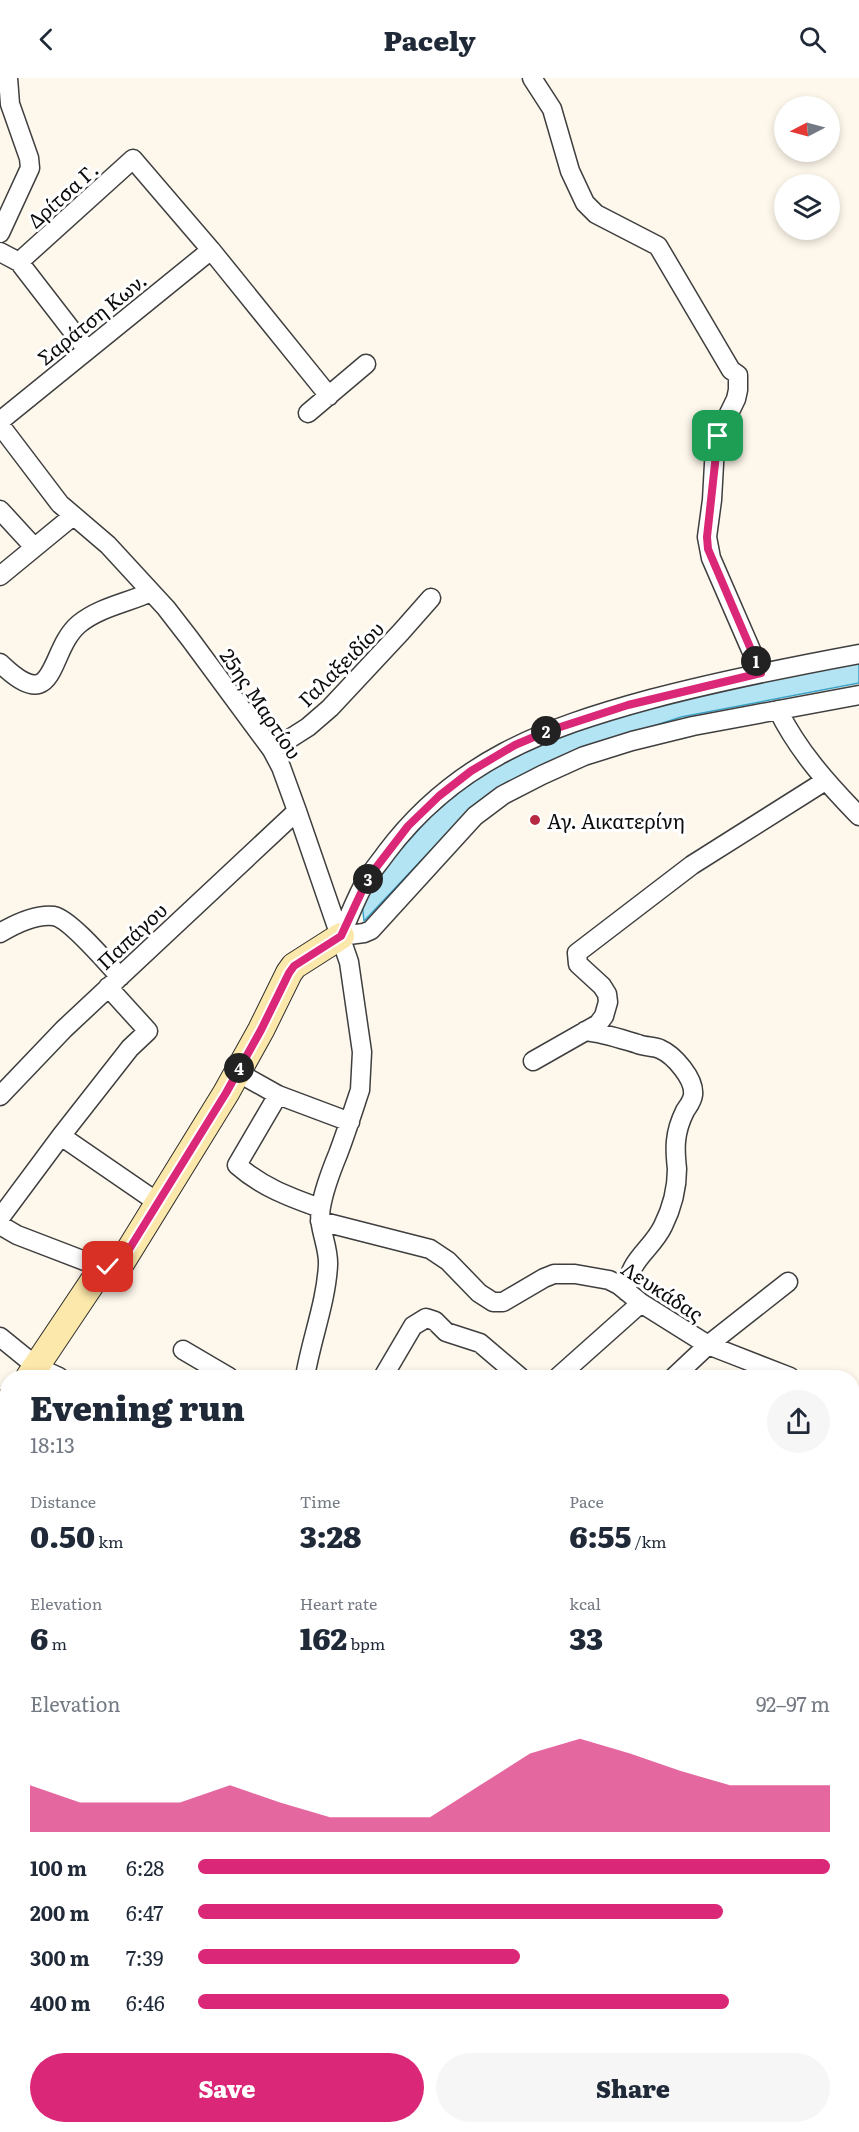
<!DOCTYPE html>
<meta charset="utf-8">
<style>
:root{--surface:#fff;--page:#f6f6f7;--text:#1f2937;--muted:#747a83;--accent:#db2777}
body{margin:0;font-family:Literata,serif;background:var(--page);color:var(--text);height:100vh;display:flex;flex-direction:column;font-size:22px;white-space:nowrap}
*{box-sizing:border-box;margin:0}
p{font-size:20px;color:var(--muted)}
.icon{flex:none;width:33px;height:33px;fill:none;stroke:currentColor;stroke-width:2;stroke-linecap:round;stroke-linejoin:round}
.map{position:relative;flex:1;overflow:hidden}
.sheet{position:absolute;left:0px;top:1292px;width:860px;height:764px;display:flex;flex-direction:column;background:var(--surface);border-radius:24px 24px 0 0;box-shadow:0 3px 9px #0003}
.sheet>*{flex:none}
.needle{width:39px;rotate:264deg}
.fabs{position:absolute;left:774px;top:18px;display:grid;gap:12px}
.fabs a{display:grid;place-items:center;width:66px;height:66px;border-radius:50%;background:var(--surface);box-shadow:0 3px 9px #0003;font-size:30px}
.pin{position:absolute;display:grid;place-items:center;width:51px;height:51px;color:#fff;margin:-26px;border-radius:12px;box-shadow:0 3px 9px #0006}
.km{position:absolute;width:30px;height:30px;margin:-15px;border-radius:50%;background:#222;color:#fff;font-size:16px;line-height:30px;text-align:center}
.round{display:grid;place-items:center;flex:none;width:63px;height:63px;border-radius:32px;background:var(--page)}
.head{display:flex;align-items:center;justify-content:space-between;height:102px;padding:0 30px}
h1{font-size:33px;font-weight:800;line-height:45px}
.figures{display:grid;grid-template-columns:repeat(3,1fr);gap:9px;height:102px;padding:6px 30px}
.figures div{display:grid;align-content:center}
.figures b{font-size:30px;font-weight:800}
.figures small{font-size:16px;font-weight:400}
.figures p{font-size:16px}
.chart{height:168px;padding:12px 30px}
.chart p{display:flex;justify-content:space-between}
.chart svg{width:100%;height:108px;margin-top:6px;fill:var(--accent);opacity:.7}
.button{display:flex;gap:12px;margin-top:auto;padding:12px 30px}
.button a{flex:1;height:69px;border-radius:36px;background:var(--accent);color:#fff;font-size:24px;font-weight:800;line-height:69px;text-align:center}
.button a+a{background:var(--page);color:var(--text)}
ul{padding:0 30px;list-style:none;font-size:20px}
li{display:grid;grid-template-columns:96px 72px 1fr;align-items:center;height:45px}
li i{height:15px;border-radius:8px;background:var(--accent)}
header{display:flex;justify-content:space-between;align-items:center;height:78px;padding:0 30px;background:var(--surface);font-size:27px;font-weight:800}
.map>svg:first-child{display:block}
.water{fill:#b3e4f4;stroke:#3ca3c8;stroke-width:1.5}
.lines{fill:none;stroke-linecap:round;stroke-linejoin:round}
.street-casing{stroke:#3f3f3f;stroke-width:21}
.secondary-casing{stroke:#2e2e2e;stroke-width:28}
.street{stroke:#fff;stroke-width:18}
.secondary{stroke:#fce8aa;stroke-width:26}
.route-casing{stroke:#fff;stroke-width:12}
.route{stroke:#db2777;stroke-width:8}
.poi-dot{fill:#b72943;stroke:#fff;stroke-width:2}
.labels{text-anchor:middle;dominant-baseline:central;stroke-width:6;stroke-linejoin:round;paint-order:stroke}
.street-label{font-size:20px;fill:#0c0c0c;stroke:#fff}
.poi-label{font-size:20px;fill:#0c0c0c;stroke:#fff;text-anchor:start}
</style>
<header><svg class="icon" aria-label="back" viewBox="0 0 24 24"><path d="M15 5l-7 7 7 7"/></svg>Pacely<svg class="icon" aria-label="search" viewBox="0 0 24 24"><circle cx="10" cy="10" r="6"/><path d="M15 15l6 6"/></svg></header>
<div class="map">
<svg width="859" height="2054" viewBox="0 0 859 2054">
<rect width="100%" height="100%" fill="#fef8ec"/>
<!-- water -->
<path class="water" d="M859 584V605L681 639 574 674 506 706 466 735 364 843 361 815 459 707 564 652 715 611Z"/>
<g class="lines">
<!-- street casing -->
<g class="street-casing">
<path id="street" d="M532 0 552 31 570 93 585 125 596 136 658 168 731 292 738 297V312L736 321 718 358 715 368 712 422 707 459 711 480 761 595
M0 155 30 90 29 80 10 26 8 0
M0 174 19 184 87 272
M19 184 133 81 211 172 329 318
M308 335 366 286
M0 343 211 172
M0 347 60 426 108 467 166 530 190 561 272 672 281 689 297 733 349 884 362 974 360 1012C353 1033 346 1055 338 1076 331 1093 324 1111 321 1129 317 1149 329 1167 328 1187 326 1225 311 1262 305 1299
M0 432 34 469
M0 498 73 438
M859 576C789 589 719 603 651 621 544 650 455 683 386 775 379 785 371 794 365 804 356 821 348 840 341 858L364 855 371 852 475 738 503 717 542 697 584 678 632 663 693 648 859 617
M0 585C58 641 47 573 79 546 100 529 127 525 151 514
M778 632C798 673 828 706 859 738
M272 672 308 649 330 630 401 554 431 520
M0 855C15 846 37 836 54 838 70 841 107 885 120 899
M585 953C604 955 621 961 638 966 645 969 654 968 660 971 674 977 695 1001 693 1017 692 1024 688 1028 685 1033 680 1043 677 1052 676 1063 675 1073 676 1082 677 1091 677 1111 672 1130 663 1148 651 1173 627 1182 627 1214
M533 983 598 946 604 938 608 924 607 916 602 908 578 886 577 875 692 787 825 703
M237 994 278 1017 350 1044
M278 1017 237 1087C262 1109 289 1119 320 1130
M0 1018 64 951 297 733
M61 1058 157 1124
M0 1140 61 1058 130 970 148 953 108 909
M320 1143 430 1171 448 1183 479 1215 493 1224H503L544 1200 554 1196H575L609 1202 619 1207 641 1225 708 1267 790 1299
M0 1147 17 1157 103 1190
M0 1259 37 1289 59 1299
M183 1272 229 1299
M383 1299 413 1248 426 1240 435 1243 446 1254 480 1265 520 1299
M558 1299 641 1225
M674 1299 708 1267 788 1204
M852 1334 859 1327
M0 1409 8 1418
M852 1464 859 1457
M0 1527 8 1520
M852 1583 859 1597 852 1608
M0 1623 8 1617
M0 1742 8 1736
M0 1836 8 1830
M852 1857 859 1848
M0 1905 8 1915
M0 1934 8 1928
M852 1948 859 1974
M852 2008 859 1991
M117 2048 123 2054
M224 2048 229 2054
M464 2048 469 2054
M541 2048 546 2054
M830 2048 859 2052
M0 2050 8 2044
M141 2054 149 2048
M337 2054 344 2048
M582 2054 587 2048
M739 2054 744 2048"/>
</g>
<!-- secondary casing -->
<g class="secondary-casing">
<path id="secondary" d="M29 1299 100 1193 105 1189 115 1190 120 1187 226 1015 261 952 289 895 294 888 341 858
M0 1330 8 1323
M0 1578 8 1588
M370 2048 375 2054"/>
</g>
<!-- street -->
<use href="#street" class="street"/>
<!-- secondary -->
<use href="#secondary" class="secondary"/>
</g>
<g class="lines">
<!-- route casing -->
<g class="route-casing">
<path id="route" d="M108 1189 115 1190 120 1186 226 1015 261 952 289 895 294 888 341 858 368 800 408 748 439 718 471 693 515 667 548 653 628 627 761 595 708 471 707 459 718 358"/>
</g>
<!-- route -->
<use href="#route" class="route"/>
</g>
<!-- markers -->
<circle class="poi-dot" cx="535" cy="742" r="6"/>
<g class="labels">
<!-- street labels -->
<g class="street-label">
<text transform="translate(62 116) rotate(-42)">Δρίτσα Γ.</text>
<text transform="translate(91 240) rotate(-39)">Σαράτση Κων.</text>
<text transform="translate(340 585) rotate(-45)">Γαλαξειδίου</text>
<text transform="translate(262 625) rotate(56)">25ης Μαρτίου</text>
<text transform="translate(131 857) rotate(-43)">Παπάγου</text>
<text transform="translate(663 1212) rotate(33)">Λευκάδας</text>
</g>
<!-- poi labels -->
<g class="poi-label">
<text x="547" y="742">Αγ. Αικατερίνη</text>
</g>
</g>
</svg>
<div class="fabs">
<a><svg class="needle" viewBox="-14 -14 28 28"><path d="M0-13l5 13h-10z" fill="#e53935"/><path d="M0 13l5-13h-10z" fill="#747a83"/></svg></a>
<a><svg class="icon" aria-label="layers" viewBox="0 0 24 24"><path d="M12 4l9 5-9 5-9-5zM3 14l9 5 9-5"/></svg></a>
</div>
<div class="pin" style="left:718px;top:358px;background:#1e9e55"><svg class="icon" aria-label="arrive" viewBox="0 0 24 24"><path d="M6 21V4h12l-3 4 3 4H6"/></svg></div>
<div class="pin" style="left:108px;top:1189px;background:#d93025"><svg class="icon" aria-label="check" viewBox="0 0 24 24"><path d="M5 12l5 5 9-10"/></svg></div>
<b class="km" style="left:756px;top:583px">1</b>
<b class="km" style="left:546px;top:653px">2</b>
<b class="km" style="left:368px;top:801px">3</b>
<b class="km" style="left:239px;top:990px">4</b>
<section class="sheet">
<div class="head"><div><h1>Evening run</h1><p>18:13</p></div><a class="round"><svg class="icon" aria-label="share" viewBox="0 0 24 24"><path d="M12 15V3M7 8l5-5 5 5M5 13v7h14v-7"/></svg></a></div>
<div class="figures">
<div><p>Distance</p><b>0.50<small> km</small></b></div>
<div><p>Time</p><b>3:28</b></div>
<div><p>Pace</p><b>6:55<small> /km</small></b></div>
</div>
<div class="figures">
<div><p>Elevation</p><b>6<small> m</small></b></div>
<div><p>Heart rate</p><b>162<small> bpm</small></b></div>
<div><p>kcal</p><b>33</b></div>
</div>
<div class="chart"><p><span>Elevation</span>92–97 m</p>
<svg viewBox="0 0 160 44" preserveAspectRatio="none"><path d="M0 44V25L10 32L20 32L30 32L40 25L50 32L60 38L70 38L80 38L90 25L100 12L110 6L120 12L130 19L140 25L150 25L160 25V44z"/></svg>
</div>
<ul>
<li><b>100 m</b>6:28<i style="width:100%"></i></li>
<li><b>200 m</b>6:47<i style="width:83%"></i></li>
<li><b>300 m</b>7:39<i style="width:51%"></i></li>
<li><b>400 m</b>6:46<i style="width:84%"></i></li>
</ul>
<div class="button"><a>Save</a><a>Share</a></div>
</section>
</div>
